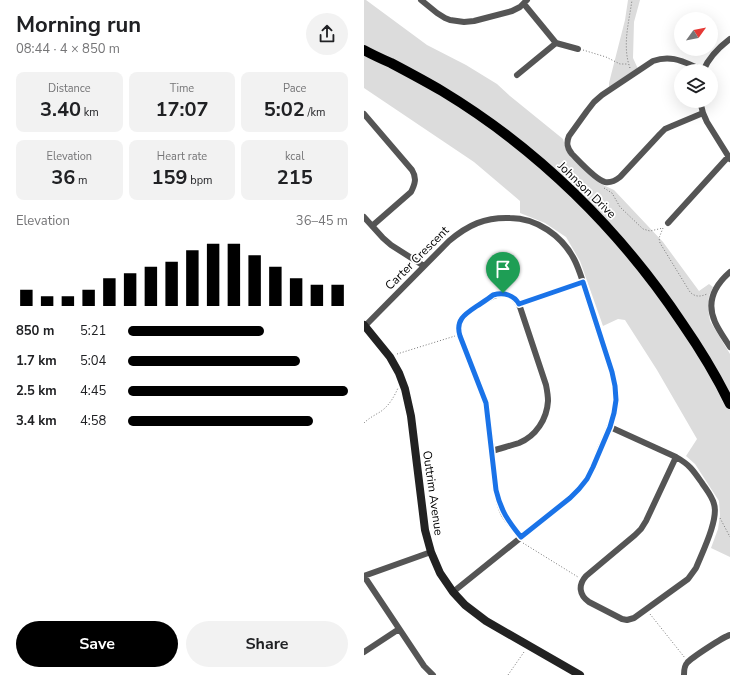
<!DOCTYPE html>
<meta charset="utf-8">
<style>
:root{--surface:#fff;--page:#f2f2f2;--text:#202124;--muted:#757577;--accent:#000}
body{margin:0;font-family:"Nunito Sans",sans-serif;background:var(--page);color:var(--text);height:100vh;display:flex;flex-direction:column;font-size:15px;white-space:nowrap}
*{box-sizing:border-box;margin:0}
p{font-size:13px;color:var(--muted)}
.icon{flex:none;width:22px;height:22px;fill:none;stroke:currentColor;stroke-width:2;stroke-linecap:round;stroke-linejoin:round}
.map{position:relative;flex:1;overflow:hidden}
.panel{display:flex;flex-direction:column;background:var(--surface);width:364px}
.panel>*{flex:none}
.needle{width:26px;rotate:57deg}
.controls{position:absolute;left:310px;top:12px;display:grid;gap:8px}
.controls a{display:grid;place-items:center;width:44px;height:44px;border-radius:50%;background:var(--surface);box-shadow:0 4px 16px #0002;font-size:20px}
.pin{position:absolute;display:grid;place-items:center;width:34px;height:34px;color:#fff;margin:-41px -17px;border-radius:50% 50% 50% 0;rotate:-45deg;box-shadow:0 0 4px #0007}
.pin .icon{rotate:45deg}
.round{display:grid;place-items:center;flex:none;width:42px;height:42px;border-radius:21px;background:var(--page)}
.overview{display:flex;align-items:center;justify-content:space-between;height:68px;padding:0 16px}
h1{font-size:22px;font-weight:700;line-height:30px}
.stats{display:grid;grid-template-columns:repeat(3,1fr);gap:6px;height:68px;padding:4px 16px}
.stats div{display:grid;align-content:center;border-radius:8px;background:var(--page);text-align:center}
.stats b{font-size:20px;font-weight:700}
.stats small{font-size:11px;font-weight:400}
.stats p{font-size:11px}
.chart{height:112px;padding:8px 16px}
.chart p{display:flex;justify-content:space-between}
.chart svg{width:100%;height:72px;margin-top:4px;stroke:var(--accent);stroke-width:6}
.cta{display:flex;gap:8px;margin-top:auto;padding:8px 16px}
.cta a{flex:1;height:46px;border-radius:24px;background:var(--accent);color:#fff;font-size:16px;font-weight:700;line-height:46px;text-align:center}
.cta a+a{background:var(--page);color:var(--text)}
ul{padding:0 16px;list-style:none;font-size:13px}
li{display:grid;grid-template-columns:64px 48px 1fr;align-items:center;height:30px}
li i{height:10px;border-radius:5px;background:var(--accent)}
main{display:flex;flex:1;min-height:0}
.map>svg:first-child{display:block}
.green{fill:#dcdcdc}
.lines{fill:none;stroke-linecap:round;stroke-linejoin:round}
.path{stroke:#777;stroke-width:1;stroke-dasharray:1 2;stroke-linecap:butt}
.street{stroke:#555;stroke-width:6}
.secondary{stroke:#222;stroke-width:8}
.primary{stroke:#000;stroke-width:10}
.route-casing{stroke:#fff;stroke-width:8}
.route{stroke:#1a73e8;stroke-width:5}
.labels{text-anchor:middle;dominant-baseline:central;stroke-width:3.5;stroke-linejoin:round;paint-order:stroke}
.street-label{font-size:12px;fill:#000;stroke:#fff}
</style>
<main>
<section class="panel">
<div class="overview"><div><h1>Morning run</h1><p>08:44 · 4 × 850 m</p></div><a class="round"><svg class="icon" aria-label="share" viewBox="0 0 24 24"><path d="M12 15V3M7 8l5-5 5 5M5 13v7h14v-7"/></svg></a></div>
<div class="stats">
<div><p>Distance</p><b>3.40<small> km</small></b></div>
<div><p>Time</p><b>17:07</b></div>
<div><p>Pace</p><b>5:02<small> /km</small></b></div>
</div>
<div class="stats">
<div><p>Elevation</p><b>36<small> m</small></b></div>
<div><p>Heart rate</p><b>159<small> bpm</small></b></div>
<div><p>kcal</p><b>215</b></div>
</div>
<div class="chart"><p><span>Elevation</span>36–45 m</p>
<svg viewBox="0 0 160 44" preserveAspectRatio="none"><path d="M5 44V34M15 44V38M25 44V38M35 44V34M45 44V27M55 44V24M65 44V20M75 44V17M85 44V10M95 44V6M105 44V6M115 44V13M125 44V20M135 44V27M145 44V31M155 44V31"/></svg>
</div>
<ul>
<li><b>850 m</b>5:21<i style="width:62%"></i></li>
<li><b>1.7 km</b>5:04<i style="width:78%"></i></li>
<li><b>2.5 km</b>4:45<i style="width:100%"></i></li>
<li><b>3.4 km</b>4:58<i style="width:84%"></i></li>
</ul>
<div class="cta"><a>Save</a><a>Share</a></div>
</section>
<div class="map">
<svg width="366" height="675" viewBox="0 0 366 675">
<rect width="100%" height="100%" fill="#fff"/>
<!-- green -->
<path class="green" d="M0 0H2L63 45 102 65 133 84 146 96 199 139 203 152 237 184 250 190 299 242 335 291 345 284 349 287 345 296 344 308 346 321 366 354V557L347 548 354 529 356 515 355 501 331 464 322 456 333 439 293 370 261 320 254 319 239 326 216 261 202 237 181 223 156 213V201L110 162 0 88Z
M264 0H276L270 22 269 58 275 71 245 91V83L261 20Z"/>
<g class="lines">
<!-- path -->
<path class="path" d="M219 50 242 57 256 64H264
M266 68C258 46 265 22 268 0
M240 188 248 193 256 207 279 229 286 231 299 228 295 238 296 243 326 292C331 297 336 297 343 294
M161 302 214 284
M33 354 91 336
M0 423C5 418 11 415 16 412 25 406 30 397 34 388
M356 518 366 537
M159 543 214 577
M286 614 321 658
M144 675 160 652"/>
<!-- street -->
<path class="street" d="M57 0 73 13 81 18 86 20 100 22 110 21 148 11 156 7 163 0
M160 4 192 43 214 49
M339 71C345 57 354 48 366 39
M153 75 192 43
M336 101 339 113 343 122 366 159
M339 113 308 126 301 129 296 134 256 177C251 181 247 183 241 182 232 180 215 161 208 154 203 148 202 143 205 136L223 111 230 102 238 95 289 61C309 54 321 63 339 70
M0 114 48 170C53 178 51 184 47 192L8 226
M0 217 19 238 27 245 60 266
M304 223 364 157
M366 272C351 285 342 302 351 322 355 331 361 339 366 347
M1 326 85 241C104 225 121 217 146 218 173 218 198 236 210 259 217 272 222 293 227 308 234 330 241 351 248 372 250 381 252 390 252 400 251 417 243 433 236 449 232 460 228 470 222 480 218 487 212 492 206 498L89 592
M246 427 312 457C326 465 329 470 338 483 342 489 348 496 350 504 355 519 338 553 332 568L324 579 270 618 263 620 258 619 225 602C215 595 214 585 222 576L271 535 277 529 282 521 312 457
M128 451 122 403 96 337C90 319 105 312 117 303 133 293 145 287 156 307L182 385C183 390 184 395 184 401 183 419 172 436 155 443 146 446 137 448 128 451 130 473 130 495 140 515 145 523 151 530 157 537
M0 576 60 666 69 675
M0 576 67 552
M0 652 35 629
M320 675C320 671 320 666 323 663 327 658 359 637 366 635"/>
<!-- secondary -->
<path class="secondary" d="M0 325 26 357 35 373 41 389 47 416 61 530 67 552 76 573 89 592 101 605 122 621 216 675"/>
<!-- primary -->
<path class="primary" d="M0 50C9 55 18 59 27 63 44 72 61 81 78 91 174 149 256 230 318 323 336 349 352 375 366 404"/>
</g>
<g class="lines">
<!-- route casing -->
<g class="route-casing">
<path id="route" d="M219 282 248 372 251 386 252 400 250 413 246 427 229 467 223 479 215 489 206 498 157 537C144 521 137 511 132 490L122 403 96 336C91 320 101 314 113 306 119 302 124 299 129 295 140 292 150 295 155 304Z"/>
</g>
<!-- route -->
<use href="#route" class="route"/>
</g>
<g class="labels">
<!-- street labels -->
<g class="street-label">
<text transform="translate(223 190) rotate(44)">Johnson Drive</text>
<text transform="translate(53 258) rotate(-45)">Carter Crescent</text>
<text transform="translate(69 493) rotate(82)">Outtrim Avenue</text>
</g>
</g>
</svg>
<div class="controls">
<a><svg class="needle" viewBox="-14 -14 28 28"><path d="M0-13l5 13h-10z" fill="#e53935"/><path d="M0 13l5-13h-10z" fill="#757577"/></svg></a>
<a><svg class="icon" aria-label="layers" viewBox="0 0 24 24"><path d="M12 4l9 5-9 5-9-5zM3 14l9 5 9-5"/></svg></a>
</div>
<div class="pin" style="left:139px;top:293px;background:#1e9e55"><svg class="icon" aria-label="arrive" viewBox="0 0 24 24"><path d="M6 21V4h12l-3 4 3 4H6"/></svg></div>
</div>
</main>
